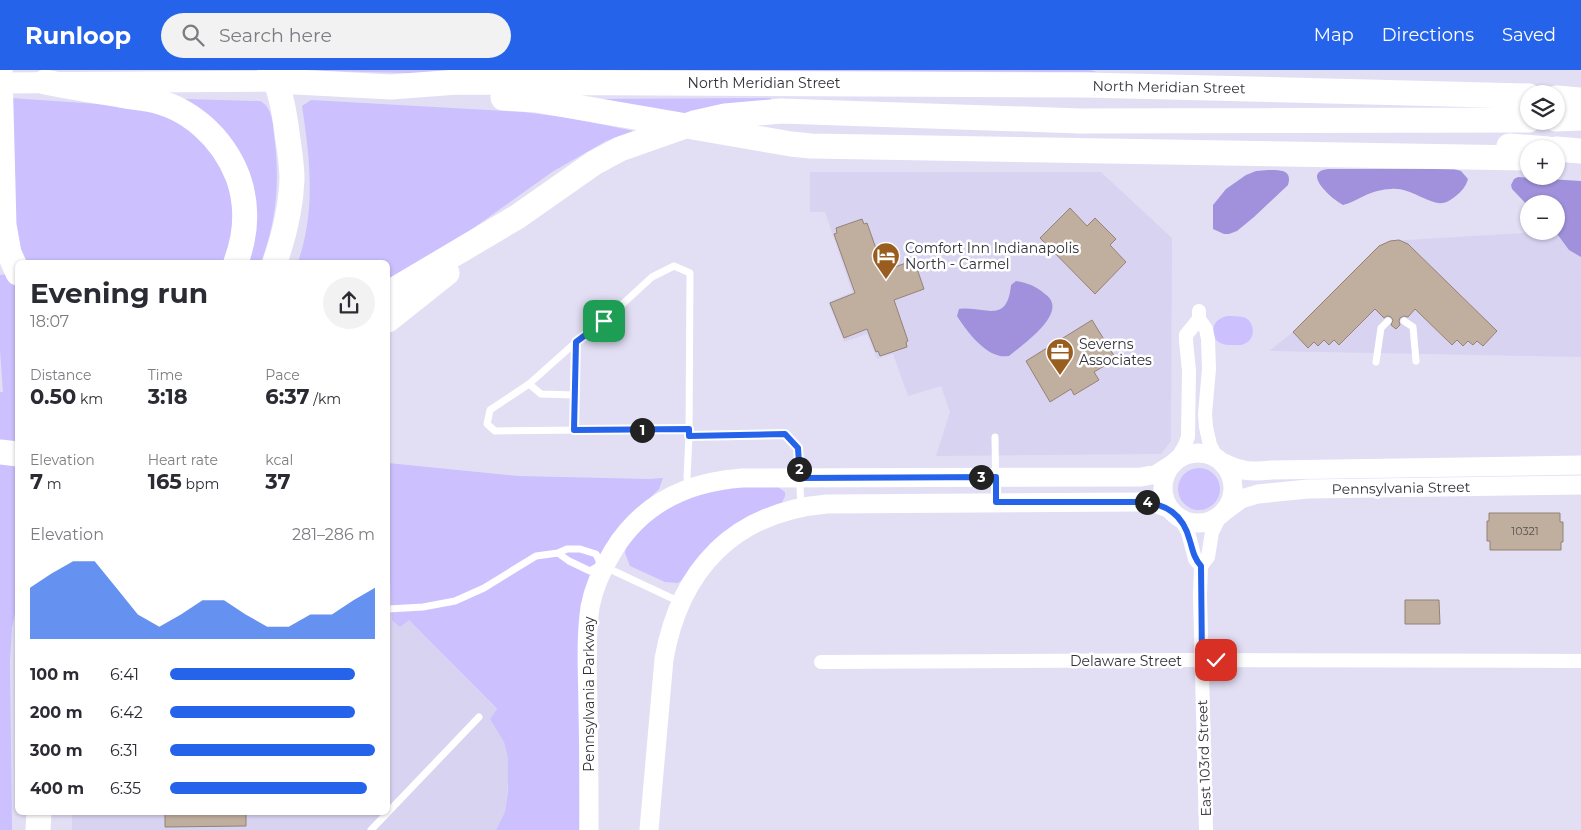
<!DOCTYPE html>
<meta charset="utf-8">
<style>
:root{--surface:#fff;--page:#f2f2f3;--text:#2b2b33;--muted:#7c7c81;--accent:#2563eb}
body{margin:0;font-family:Montserrat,sans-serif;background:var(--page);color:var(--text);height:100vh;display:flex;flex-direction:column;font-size:19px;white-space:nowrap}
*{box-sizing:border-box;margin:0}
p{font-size:16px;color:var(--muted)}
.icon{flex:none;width:28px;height:28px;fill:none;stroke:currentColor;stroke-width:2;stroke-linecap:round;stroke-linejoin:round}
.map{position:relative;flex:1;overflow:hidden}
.drawer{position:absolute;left:15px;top:190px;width:375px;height:555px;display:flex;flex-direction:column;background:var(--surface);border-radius:8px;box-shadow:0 1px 4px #0004}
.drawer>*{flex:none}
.controls{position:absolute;left:1520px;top:15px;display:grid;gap:10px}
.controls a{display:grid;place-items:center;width:45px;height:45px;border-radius:50%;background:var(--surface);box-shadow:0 1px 4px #0004;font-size:25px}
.pin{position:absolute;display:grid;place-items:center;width:42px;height:42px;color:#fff;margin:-21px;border-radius:10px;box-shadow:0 2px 8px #0006}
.km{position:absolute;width:25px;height:25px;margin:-12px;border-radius:50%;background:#222;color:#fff;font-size:14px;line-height:25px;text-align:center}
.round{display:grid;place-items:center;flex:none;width:52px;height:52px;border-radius:26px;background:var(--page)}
.head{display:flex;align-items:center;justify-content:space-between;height:85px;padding:0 15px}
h1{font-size:28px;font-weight:700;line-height:38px}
.metrics{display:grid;grid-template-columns:repeat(3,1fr);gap:8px;height:85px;padding:5px 15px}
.metrics div{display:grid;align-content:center}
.metrics b{font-size:21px;font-weight:700}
.metrics small{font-size:14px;font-weight:400}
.metrics p{font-size:14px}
.chart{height:140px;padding:10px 15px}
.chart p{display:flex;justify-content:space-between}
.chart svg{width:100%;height:90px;margin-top:5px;fill:var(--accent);opacity:.7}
ul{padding:0 15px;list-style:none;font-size:16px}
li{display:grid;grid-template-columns:80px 60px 1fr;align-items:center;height:38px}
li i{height:12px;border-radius:6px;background:var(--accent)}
header{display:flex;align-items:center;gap:30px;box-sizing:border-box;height:70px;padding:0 25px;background:var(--accent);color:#fff}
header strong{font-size:24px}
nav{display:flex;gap:28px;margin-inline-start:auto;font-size:18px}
.search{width:350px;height:45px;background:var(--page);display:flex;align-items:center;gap:12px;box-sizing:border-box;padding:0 18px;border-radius:28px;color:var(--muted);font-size:19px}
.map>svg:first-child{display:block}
.built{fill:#d8d3f1}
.green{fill:#ccc0fe}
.water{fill:#a191dc}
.building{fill:#c0ae9e;stroke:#948374}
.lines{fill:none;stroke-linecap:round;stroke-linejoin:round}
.lane{stroke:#fff;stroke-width:7}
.street{stroke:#fff;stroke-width:14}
.secondary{stroke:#fff;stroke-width:19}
.primary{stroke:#fff;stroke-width:21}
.highway{stroke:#fff;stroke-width:25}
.route-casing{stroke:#fff;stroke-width:10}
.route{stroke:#2563eb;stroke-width:6}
.labels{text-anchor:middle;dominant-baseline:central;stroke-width:5;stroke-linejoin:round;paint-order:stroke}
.number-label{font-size:11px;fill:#565153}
.street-label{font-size:14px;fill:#33323a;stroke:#fff}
.poi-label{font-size:14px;fill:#33323a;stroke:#fff;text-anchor:start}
</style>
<header>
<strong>Runloop</strong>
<div class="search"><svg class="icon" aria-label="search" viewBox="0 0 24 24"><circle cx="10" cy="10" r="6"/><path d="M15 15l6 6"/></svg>Search here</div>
<nav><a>Map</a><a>Directions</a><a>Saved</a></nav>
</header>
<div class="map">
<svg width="1581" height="760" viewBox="0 0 1581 760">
<rect width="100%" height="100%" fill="#e2dff5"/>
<!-- built -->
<path class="built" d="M810 102H1101L1172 168 1171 371 1161 384 936 386 950 342 941 316 908 326 893 284 877 289 867 264 844 272 828 232 852 222 825 142H810Z
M1581 158V287L1269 281 1293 262 1379 176 1390 171 1556 161Z
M388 452 409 550 497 640 490 649 504 672 508 688V712L505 742 496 760H72V743L388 742Z"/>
<!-- green -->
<path class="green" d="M289 0H514L446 4Z
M566 0H1090L1097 2H1057Z
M11 28 141 37 183 53 214 82 231 119 234 153 227 184 223 192H27L18 178 14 147Z
M771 28V31L675 46 591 29Z
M186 29 260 31C272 37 273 53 274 65 280 110 277 150 261 192H246L253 137 186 33Z
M311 30 523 42 570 48 634 61 606 71 552 102 388 219V192H298C316 140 310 89 302 36Z
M8 204 18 221V529L12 558 10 591 12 760H0V322H3L0 280V205Z
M1227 246C1232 246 1238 246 1243 247 1254 250 1257 267 1246 273 1242 276 1236 275 1231 275 1224 275 1221 274 1216 270 1210 259 1214 249 1227 246Z
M388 393 518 406 649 409 663 408 659 419 611 466 582 534 580 574 579 760H496L505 742 508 720V688L504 672 490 649 497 639 409 550 400 557 392 550 388 452Z
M1178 419a21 21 0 1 1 42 0a21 21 0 1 1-42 0Z
M729 417H778L785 422V426L781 435C758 442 726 456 710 474 699 487 692 503 678 513L665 512 630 496 625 483 626 476 632 466 665 438 709 420Z"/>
<!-- water -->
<path class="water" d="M1328 99H1454L1461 101 1468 109C1466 116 1462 121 1457 125 1453 128 1449 132 1443 133 1429 135 1410 117 1391 119 1383 119 1372 122 1364 126 1357 129 1351 133 1343 135 1333 130 1300 102 1328 99Z
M1268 100C1279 100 1293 99 1288 115L1254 147 1237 161 1229 164H1224L1213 159V135L1226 119 1246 105 1256 101Z
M1518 107 1581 111V187L1569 180 1555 161 1556 134H1529V137L1512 119 1511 115 1514 109Z
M1016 211C1028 213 1036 216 1045 224 1048 226 1051 229 1052 233 1057 251 1021 276 1009 286 1005 286 1001 287 997 285 982 281 965 259 957 246L959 239C984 235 1007 256 1011 215Z"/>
<!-- building -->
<path class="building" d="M1070 138 1087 156 1095 148 1116 169 1110 175 1126 192 1095 224 1040 168Z
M862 149 864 154 867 153 884 201 914 190 924 219 894 230 908 271 906 272 907 277 880 286 878 281 876 282 867 259 844 268 830 233 855 223 834 164 837 163 836 158Z
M1399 170 1408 174 1497 261 1483 276 1477 271 1473 275 1468 271 1463 276 1457 270 1452 275 1415 239 1408 247 1404 246 1400 248 1399 251 1400 255 1396 259 1391 255 1393 250 1391 247 1387 246 1384 248 1375 239 1339 275 1334 270 1329 275 1324 270 1318 276 1314 272 1308 278 1293 262 1379 176 1390 171Z
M1092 250 1116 289 1094 302 1099 310 1074 325 1071 319 1050 332 1026 291Z
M1489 443H1560V452H1563V472H1561V480H1490V471H1487V451H1489Z
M1405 530H1439L1440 554H1405Z
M165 742H246V756L165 757Z"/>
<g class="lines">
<!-- lane -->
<path class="lane" d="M1404 251 1413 257 1416 291
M1376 292 1381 258 1388 251
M529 314 541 324 575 325
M574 361 576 272
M689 366 785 363 798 378 801 437
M995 367 996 432
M688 418 687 407 689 366 690 203 674 196 652 207 604 251 576 272 529 314 490 340 487 354 495 361 689 359
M558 483 569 491 590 501 600 495
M388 539 423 537 455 531 484 518 536 486 558 483 567 479H580L596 484 601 495 680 532
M371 760 479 647"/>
<!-- street -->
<path class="street" d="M1199 249 1206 259 1208 269 1209 299 1205 344 1206 357 1210 375 1217 388
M1175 392 1185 375 1188 367 1189 301 1186 271V265L1199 249V241
M1180 448 1188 462 1195 489 1201 496
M821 592 1186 590 1581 591
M1206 760 1200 525 1201 496 1208 487 1212 462 1220 446"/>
<!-- secondary -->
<path class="secondary" d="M1163 418a35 35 0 1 1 70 0a35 35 0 1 1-70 0Z
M1224 393C1242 402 1252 402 1272 400L1581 395
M1226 440 1241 429 1258 424 1308 419 1581 415
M589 760C589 721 589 682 588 643 588 608 585 572 590 537 594 516 602 499 613 481 642 433 687 412 742 408L1141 407 1157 404 1171 395
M649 760 664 589C680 499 734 442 827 434L1139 432H1152L1170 439"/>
<!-- primary -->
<path class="primary" d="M0 13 277 11"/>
<!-- highway -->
<path class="highway" d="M0 0 4 155 9 183 18 203
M270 0C280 18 283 36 286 55 288 73 292 91 292 109 291 138 284 166 275 192
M277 11 391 17 457 12 1086 15 1529 26
M45 12C70 17 95 21 120 25 129 27 138 27 146 29 189 36 223 68 238 107 248 135 246 165 236 192
M503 28 536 30 791 74 811 76 1529 88
M1556 28 1581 30
M1556 49 1581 48
M1509 76 1548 79
M1556 79 1581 81
M388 225 397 218 517 147 594 93 620 79 694 53 725 46 781 41 1080 51 1529 50
M388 250 447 203
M0 382 18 384
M38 760 39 742"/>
</g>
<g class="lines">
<!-- route casing -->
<g class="route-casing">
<path id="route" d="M604 251 576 272 574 360 689 359V366L785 364 798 378 800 408 996 407V432H1139C1166 433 1183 444 1190 471 1193 481 1194 488 1201 496L1202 590H1216"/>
</g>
<!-- route -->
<use href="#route" class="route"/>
</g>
<!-- icons -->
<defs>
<g id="hotel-pin" transform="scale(1.4375)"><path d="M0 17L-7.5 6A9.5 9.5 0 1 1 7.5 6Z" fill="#995d1f" stroke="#fff"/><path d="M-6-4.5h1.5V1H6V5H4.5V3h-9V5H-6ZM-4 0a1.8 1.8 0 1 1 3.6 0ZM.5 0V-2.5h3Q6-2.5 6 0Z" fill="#fff"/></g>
<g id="office-pin" transform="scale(1.4375)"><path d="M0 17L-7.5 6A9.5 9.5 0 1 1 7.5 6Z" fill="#995d1f" stroke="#fff"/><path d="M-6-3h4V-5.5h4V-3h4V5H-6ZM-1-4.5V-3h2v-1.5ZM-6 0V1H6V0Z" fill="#fff"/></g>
</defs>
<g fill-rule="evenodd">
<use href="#hotel-pin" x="886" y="186"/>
<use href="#office-pin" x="1060" y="282"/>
</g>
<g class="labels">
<!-- number labels -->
<g class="number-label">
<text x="1525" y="461">10321</text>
</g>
<!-- street labels -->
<g class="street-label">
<text x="764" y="13">North Meridian Street</text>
<text transform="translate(1169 17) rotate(1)">North Meridian Street</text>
<text transform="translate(1401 418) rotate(-1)">Pennsylvania Street</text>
<text x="1126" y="591">Delaware Street</text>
<text transform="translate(589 624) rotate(-90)">Pennsylvania Parkway</text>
<text transform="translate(1204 688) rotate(-92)">East 103rd Street</text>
</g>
<!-- poi labels -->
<g class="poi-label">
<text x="905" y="178">Comfort Inn Indianapolis<tspan x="905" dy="16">North - Carmel</tspan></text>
<text x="1079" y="274">Severns<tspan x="1079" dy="16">Associates</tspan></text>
</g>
</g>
</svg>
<div class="controls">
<a><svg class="icon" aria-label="layers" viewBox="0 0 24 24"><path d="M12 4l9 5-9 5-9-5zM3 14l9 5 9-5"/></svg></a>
<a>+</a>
<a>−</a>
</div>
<div class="pin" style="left:604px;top:251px;background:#1e9e55"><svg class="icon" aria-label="arrive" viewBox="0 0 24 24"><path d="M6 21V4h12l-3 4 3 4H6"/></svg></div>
<div class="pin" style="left:1216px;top:590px;background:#d93025"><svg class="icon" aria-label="check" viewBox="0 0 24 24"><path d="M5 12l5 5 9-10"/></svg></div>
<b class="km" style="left:642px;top:360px">1</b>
<b class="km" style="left:799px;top:399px">2</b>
<b class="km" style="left:981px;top:407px">3</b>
<b class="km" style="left:1147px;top:432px">4</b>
<section class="drawer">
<div class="head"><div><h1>Evening run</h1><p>18:07</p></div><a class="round"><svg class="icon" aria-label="share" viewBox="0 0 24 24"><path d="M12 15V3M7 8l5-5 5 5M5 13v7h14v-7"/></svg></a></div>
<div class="metrics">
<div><p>Distance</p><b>0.50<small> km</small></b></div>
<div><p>Time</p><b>3:18</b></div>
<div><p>Pace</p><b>6:37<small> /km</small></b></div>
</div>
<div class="metrics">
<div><p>Elevation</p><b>7<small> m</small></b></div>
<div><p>Heart rate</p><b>165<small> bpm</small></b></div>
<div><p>kcal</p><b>37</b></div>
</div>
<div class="chart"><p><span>Elevation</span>281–286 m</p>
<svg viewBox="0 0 160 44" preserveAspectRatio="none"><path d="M0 44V19L10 12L20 6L30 6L40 19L50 32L60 38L70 32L80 25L90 25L100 32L110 38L120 38L130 32L140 32L150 25L160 19V44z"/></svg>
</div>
<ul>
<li><b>100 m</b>6:41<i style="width:90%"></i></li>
<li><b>200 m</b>6:42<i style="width:90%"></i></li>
<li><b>300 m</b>6:31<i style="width:100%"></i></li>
<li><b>400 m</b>6:35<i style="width:96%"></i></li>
</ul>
</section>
</div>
